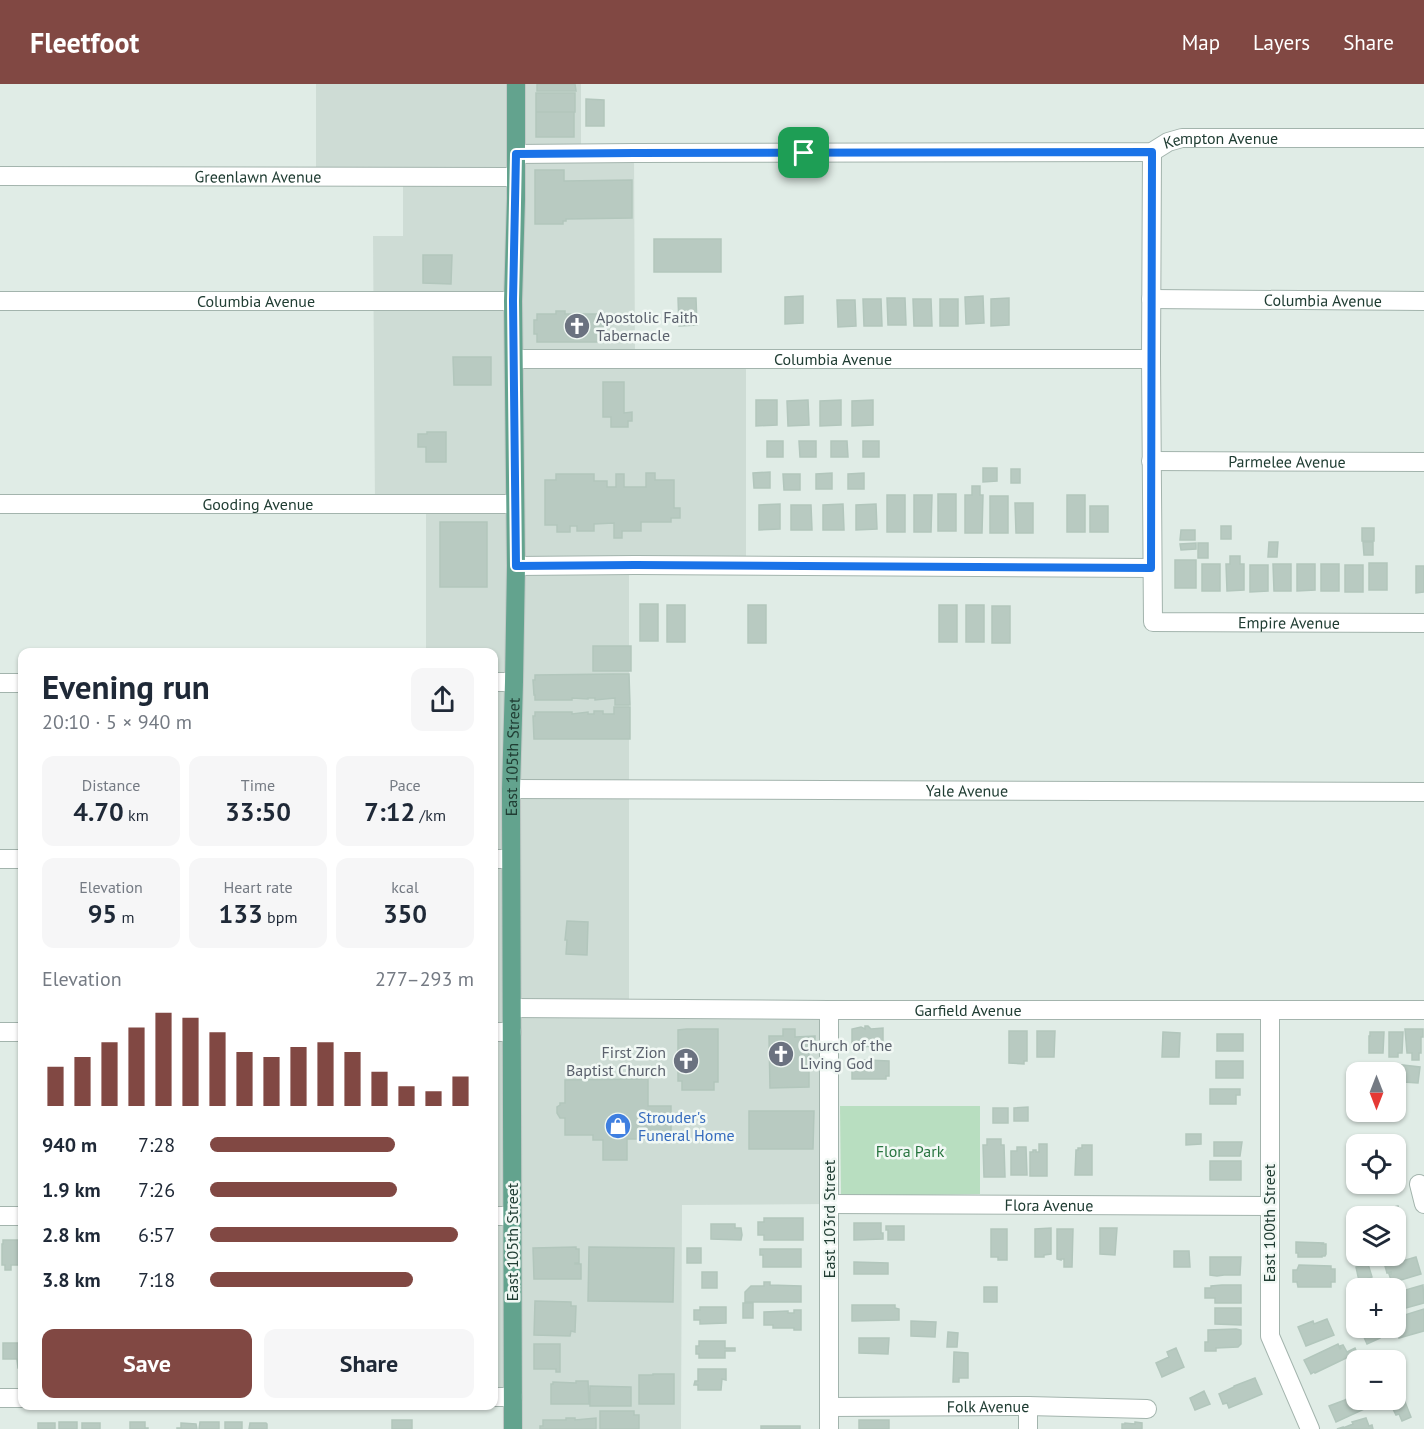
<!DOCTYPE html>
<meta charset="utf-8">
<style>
:root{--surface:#fff;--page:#f6f6f7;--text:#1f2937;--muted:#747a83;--accent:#814843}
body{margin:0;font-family:"PT Sans",sans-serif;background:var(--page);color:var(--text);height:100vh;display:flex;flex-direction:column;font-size:22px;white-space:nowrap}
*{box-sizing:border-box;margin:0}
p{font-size:20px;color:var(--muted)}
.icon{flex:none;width:33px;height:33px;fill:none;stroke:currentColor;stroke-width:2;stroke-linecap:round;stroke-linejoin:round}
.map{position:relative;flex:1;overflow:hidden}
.panel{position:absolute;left:18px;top:564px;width:480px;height:762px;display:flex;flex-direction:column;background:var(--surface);border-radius:12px;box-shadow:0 2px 4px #0004}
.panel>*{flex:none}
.needle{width:39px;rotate:180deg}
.buttons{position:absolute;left:1346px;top:978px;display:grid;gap:12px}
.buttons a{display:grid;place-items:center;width:60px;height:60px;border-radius:12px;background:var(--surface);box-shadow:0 2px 4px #0004;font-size:30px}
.pin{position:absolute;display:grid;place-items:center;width:51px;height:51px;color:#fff;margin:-26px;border-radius:12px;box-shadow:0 3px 9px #0006}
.round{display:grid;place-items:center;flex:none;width:63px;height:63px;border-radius:12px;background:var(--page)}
.overview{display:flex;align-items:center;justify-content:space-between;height:102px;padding:0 24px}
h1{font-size:33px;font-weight:700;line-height:45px}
.figures{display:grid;grid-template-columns:repeat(3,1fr);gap:9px;height:102px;padding:6px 24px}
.figures div{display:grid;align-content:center;border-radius:12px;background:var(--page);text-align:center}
.figures b{font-size:26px;font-weight:700}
.figures small{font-size:16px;font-weight:400}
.figures p{font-size:16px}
.chart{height:168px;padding:12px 24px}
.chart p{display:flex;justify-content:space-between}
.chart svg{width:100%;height:108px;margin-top:6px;stroke:var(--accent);stroke-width:6}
.primary-button{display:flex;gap:12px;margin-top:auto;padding:12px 24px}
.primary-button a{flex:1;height:69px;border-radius:12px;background:var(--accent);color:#fff;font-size:24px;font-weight:700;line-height:69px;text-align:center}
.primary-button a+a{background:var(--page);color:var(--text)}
ul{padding:0 24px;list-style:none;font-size:20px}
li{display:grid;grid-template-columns:96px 72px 1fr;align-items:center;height:45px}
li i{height:15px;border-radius:8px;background:var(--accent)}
header{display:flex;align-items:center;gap:36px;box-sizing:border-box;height:84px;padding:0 30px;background:var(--accent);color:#fff}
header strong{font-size:28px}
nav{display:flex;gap:33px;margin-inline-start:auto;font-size:21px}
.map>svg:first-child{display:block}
.built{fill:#cedcd5}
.green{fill:#b8dec0}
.building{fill:#b8cac1;stroke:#b2c6bc;stroke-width:1.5}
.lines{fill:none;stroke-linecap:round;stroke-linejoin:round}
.minor-casing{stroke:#a3b4ad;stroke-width:20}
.major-casing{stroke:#c1c9c6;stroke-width:20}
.minor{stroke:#fff;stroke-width:18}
.major{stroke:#63a38e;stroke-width:18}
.route-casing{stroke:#fff;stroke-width:12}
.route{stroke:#1a73e8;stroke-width:8}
.labels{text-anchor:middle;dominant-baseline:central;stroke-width:5;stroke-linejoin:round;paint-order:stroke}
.street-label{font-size:16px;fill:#203d33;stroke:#f1f8f4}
.worship-label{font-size:16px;fill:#5b616d;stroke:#f1f8f4;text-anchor:start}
.shop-label{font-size:16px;fill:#366cbe;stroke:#f1f8f4;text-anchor:start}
.park-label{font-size:16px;fill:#297541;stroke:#f1f8f4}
</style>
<header>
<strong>Fleetfoot</strong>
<nav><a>Map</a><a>Layers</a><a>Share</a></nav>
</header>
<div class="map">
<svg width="1424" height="1345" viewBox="0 0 1424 1345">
<rect width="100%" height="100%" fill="#e0ece6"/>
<!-- built -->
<path class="built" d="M316 0H581V69H634L635 275H746V482H629V924L829 926V1120L682 1121 681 1345H513V1313H494V568H426V421L375 420 373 152H403V93H316Z"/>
<!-- green -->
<path class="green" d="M840 1022H980V1110L841 1112Z"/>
<!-- building -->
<path class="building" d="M537 0H575L576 7H537Z
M536 9H575V28H536Z
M586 15 604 16V42H586Z
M536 28H574V53H536Z
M535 86H564V97L632 96V134L566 135V137H563V140H535Z
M654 155H721V188H654Z
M423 171H452L451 200 423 199Z
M803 212V239L785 240V213Z
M983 212 984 239 966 240 965 213Z
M678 214H696L697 241 679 242Z
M887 214H905L906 241H888Z
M1009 214V241L991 242V215Z
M863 215H881L882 242H864Z
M913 215H931L932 242H914Z
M940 215H958V242H940Z
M837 216H855L856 242 838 243Z
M556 227H565V230H603V258H537V250H534V236H537V230H556Z
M453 273H491V301H454Z
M603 298H624V329L632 328V337H628V343H611V333H603Z
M756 316H777V341L756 342Z
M808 316 809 341 788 342 787 317Z
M841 316V341L820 342V317Z
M873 316V341L852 342V317Z
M427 348H446V378H426V363H418V350H427Z
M767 357H783V373H767Z
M799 357H816V373H800Z
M831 357H847L848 373H831Z
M863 357H879V373H863Z
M983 384H997V397L983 398Z
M1011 385H1020V399H1011Z
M770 388V404H754L753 389Z
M646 389H655V396H674V424H680V434H671V438H641V447H622V454H614V439L594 440V447H577V442H570V448H557V441H545V396H556V390H594V397H607V403H616V390H624V403H646Z
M832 389V405H816V390Z
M864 389V405H848V390Z
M783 390H800V406H784Z
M972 402H980V411H983L982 449H965V411H972Z
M938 410H956V447H938Z
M887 411H905V448H887Z
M914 411H932L931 448H914Z
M1067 411H1085V448H1067Z
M990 412H1008V449H990Z
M1015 419H1033V449H1016Z
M780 420V445L759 446V421Z
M843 420 844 446H823V421Z
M876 420 877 445 856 446V421Z
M791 421H811L812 446H791Z
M1090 422H1108V448H1090Z
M440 438H487V503H440Z
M1221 442H1231V455H1221Z
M1362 444H1374V457H1362Z
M1181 446H1195V456H1180Z
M1269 458H1278L1277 473H1268Z
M1363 458H1373V471H1364Z
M1196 459V465L1181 466 1180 460Z
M1198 459H1208V474H1198Z
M1230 472H1240V480H1244V506L1227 507 1226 480H1230Z
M1175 476H1196V504H1175Z
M1369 479H1387V506H1369Z
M1202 480H1220V507H1202Z
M1273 480H1291V507H1274Z
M1297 480H1315V506L1297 507Z
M1321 480H1339V507H1321Z
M1250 481H1268V507L1250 508Z
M1345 481H1363V508H1345Z
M1416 482H1424V508L1416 509Z
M640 520H658V557H640Z
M667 521H685V558H667Z
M748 521H766V559H748Z
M939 521H957V558H939Z
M966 521H984V558H966Z
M992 522H1010V559H992Z
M593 562H631V587H593Z
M614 590H629L630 621H615V614L595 616V614H588V615L572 614V616H535V611H534L533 596H535V591Z
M614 623H630V655H534L533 632H535V628H572V630L588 628V630H594V627H603V630H614Z
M567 837 588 838 587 871 566 870 567 856H565Z
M865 942H868L871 945 883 944V962L852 963V945L861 943 865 945Z
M687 945H718V998H714V1006H682V997H678V946Z
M783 945H795V953L815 952V963H809V1003L770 1004 769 952H783Z
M1405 945H1423V953H1421V969H1419V976H1412V969H1407Z
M1009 947H1027V977H1024V980L1009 979Z
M1037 947H1055L1054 973H1037Z
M1163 948 1180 949 1179 973H1162Z
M1370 948H1384L1383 969H1369V952H1370Z
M1389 948H1403L1402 969H1398V973H1389Z
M1217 950H1243V967H1217Z
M867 976 889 977V992H886V995H852V977Z
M1216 977H1243V994H1216Z
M1394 980 1420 983 1418 999 1403 998V995L1395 994V988H1393Z
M648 995V1022H671V1051H637V1055H627V1076H603V1056H593V1051H565V1034H560L557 1029V1023L560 1021V1019H565V996Z
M1210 1005H1240V1011H1236V1020H1210Z
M1028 1023V1037H1014V1024Z
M993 1024H1008V1039H993Z
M749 1027H814L813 1065H749Z
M1186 1050H1201V1060L1186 1061Z
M987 1055H1001V1061H1004L1005 1093H984L983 1061H987Z
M1214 1058H1242L1240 1072H1214Z
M1039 1060H1047V1092H1030V1068H1033V1066H1036V1068H1039Z
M1082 1061H1092V1091H1075L1076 1066H1078V1064H1082Z
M1017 1063H1026L1027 1091H1011V1067H1017Z
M1210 1077H1241V1096H1210Z
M1398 1122 1403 1139 1395 1141V1132H1374L1373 1128Z
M764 1134H803V1156H764V1151H758V1138H764Z
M854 1139H881V1149H883V1155L854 1156Z
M711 1140H735V1144H741L742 1151 741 1156 711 1155Z
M886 1142H904V1156H888V1146H886Z
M1051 1144V1170L1044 1171V1173H1035V1145Z
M1100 1144H1117L1115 1171 1100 1170Z
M991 1145H1007V1176H998V1173H991Z
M1057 1145H1073L1072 1183H1064V1175H1061V1176L1057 1175Z
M3 1156H22V1181H11V1186H5V1181H2V1160H3Z
M1296 1158 1323 1159 1322 1160H1326V1170L1325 1172H1322V1173H1298V1169H1296Z
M576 1163V1165H579V1179H575V1180H581V1195H534L533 1164Z
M589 1163 674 1164 673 1218 588 1217Z
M687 1164H701V1179H687Z
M760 1165H801V1183H763V1171H760Z
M1174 1167H1189L1190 1183H1174Z
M1210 1173H1241L1240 1191H1224L1217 1192 1210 1191Z
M1416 1173 1421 1190 1394 1198 1393 1195 1391 1196 1389 1190H1391V1188L1387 1189 1385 1182Z
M854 1178 888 1179V1190H854Z
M1368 1180 1372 1193 1359 1197 1356 1183Z
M1299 1181 1331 1182V1185H1335V1198H1331V1203H1298L1297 1198H1293V1186H1297Z
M702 1188H717V1204H702Z
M764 1198H770V1201L801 1202V1218H745V1208L751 1202H764Z
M1222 1201H1241V1219H1215V1214H1205V1204H1211V1202Z
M1423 1201 1424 1219 1395 1227V1209Z
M984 1203H997V1218H984Z
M535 1217 571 1218V1222H576L575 1248 571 1247 570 1252 534 1251Z
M743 1219H753V1234H743Z
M852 1221H895V1224L899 1225V1236L852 1237Z
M700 1223H726V1239L700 1240V1236H694V1226H700Z
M1215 1224H1241V1241L1215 1240Z
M1424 1225V1247L1399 1254 1395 1241V1234Z
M794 1226H801V1246H794V1244H773V1241H764V1228L788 1227V1229H794Z
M1327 1235 1334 1251 1306 1262 1298 1243 1313 1237 1314 1240Z
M911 1237 936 1238 935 1253 911 1252Z
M1360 1244H1376L1380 1254 1367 1260Z
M1236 1245 1241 1246V1260L1238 1263 1216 1264V1267H1205V1258H1208V1246Z
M948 1248 958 1249 957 1263H947Z
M859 1254H889L888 1270 859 1269Z
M699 1257H725V1264H735V1267H725V1274H699V1270H696V1262H699Z
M3 1259H22V1284H18L17 1275H3Z
M534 1260H560V1288H556V1285H534Z
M1338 1260 1340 1265 1341 1264 1340 1262 1343 1261 1347 1268 1355 1264 1357 1269 1315 1289 1314 1288 1311 1290 1304 1276Z
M1176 1264 1184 1283 1162 1293 1156 1279 1169 1273 1167 1268Z
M954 1268 968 1269V1294H959V1298H953Z
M698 1285H726V1296L722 1295 721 1306H698V1301H694L695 1297H698Z
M653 1290H674V1320H639V1291H653Z
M1255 1294 1262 1310 1229 1324 1227 1319 1223 1320 1219 1310 1234 1303V1302Z
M576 1297H588L589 1320H551V1300H553V1298L576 1299Z
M590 1302 631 1303V1322H590Z
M1204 1307 1210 1320 1195 1326 1190 1314Z
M1356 1311V1316H1368L1371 1322 1336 1338 1329 1322 1345 1316 1350 1312Z
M1403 1313 1411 1333 1402 1337 1399 1330 1396 1331 1390 1319Z
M600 1327H634V1331H639V1345H600Z
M566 1334H575V1336L596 1334V1345H540V1342H543V1336H566Z
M1366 1334 1369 1342 1372 1341 1373 1345H1337L1343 1343V1344L1353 1340 1352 1338Z
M392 1336H412V1345H392Z
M859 1336H889V1345H859Z
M59 1338H77V1345H59Z
M130 1338H145V1344H148V1345H130Z
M200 1338H219V1345H199Z
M225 1338H242V1345H225Z
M1135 1338 1142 1339V1345H1122V1340H1125V1339L1135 1340Z
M38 1339H55V1345H38Z
M82 1339H100V1345H82Z
M181 1339 196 1340 197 1345H177V1344H181Z
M250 1339H266L267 1340V1345H249Z
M761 1342H800V1345H761Z"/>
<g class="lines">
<!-- minor casing -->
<g class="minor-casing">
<g id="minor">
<path id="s1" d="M1152 68 1151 275 1153 538 1424 539"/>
<path id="s2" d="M516 70 634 69 1152 68 1168 58 1182 54H1424"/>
<path id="s3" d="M0 92 516 93"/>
<path id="s4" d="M1151 215 1424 217"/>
<path id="s5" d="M0 217H513"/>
<path id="s6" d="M515 275H1151"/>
<path id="s7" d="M1151 377 1424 378"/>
<path id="s8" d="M0 420H515"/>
<path d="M516 482 635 481 1151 484"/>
<path d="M494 598H514"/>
<path d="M0 599H22"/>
<path id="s9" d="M511 705 1424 708"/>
<path d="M0 775H22"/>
<path d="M494 775H511"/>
<path id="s10" d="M512 924 829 926H1424"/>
<path d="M1270 926V1252L1310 1345"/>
<path d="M0 948H22"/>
<path d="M494 948H512"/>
<path d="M1419 1100 1424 1120"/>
<path id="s11" d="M829 1120 1269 1122"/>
<path d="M0 1132H22"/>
<path d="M494 1132H512"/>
<path d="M494 1313H513"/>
<path d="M0 1314H22"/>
<path d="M1028 1322V1345"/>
<path id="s12" d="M829 1323 1028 1322 1147 1325"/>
<path d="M829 1345V926"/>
</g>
</g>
<!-- major casing -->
<g class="major-casing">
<g id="major">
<path id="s13" d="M513 1345 511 705 514 598 516 482 513 217 516 115V0"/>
</g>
</g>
<!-- minor -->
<use href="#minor" class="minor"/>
<!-- major -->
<use href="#major" class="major"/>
</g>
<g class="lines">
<!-- route casing -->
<g class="route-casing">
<path id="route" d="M1152 68 1151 484 635 481 516 482 513 217 516 70 634 69Z"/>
</g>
<!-- route -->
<use href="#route" class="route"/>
</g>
<!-- icons -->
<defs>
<g id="church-disc" transform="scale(1.35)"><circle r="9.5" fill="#6b7280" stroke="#f1f8f4"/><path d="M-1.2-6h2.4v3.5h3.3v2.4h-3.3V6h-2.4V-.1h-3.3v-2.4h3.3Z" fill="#fff"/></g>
<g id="shop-disc" transform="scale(1.35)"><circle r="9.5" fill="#3f7fe0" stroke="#f1f8f4"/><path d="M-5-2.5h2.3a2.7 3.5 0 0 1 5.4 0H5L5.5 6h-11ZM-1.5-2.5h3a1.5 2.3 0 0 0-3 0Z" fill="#fff"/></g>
</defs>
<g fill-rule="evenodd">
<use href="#church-disc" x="577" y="242"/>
<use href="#church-disc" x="781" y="970"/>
<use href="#church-disc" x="686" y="977"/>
<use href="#shop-disc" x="618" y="1042"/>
</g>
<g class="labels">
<!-- street labels -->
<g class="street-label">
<text stroke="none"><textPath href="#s2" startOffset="708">Kempton Avenue</textPath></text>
<text stroke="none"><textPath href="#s3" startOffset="258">Greenlawn Avenue</textPath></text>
<text stroke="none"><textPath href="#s4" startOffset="172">Columbia Avenue</textPath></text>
<text stroke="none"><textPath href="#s5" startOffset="256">Columbia Avenue</textPath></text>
<text stroke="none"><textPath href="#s6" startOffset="318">Columbia Avenue</textPath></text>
<text stroke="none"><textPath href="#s7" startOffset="136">Parmelee Avenue</textPath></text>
<text stroke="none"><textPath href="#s8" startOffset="258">Gooding Avenue</textPath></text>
<text stroke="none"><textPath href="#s1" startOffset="606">Empire Avenue</textPath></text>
<text stroke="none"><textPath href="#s13" startOffset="672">East 105th Street</textPath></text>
<text stroke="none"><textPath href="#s9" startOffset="456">Yale Avenue</textPath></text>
<text stroke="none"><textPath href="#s10" startOffset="456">Garfield Avenue</textPath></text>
<text stroke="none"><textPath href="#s11" startOffset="220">Flora Avenue</textPath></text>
<text transform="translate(829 1135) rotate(-90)">East 103rd Street</text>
<text transform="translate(1269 1139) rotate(-90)">East 100th Street</text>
<text transform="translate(512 1158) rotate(-90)">East 105th Street</text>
<text stroke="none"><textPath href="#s12" startOffset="159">Folk Avenue</textPath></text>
</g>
<!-- worship labels -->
<g class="worship-label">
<text x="596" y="233">Apostolic Faith<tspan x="596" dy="18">Tabernacle</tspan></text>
<text x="800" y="961">Church of the<tspan x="800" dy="18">Living God</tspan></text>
<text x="666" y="968" text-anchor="end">First Zion<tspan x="666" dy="18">Baptist Church</tspan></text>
</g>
<!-- shop labels -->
<g class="shop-label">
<text x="638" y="1033">Strouder's<tspan x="638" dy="18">Funeral Home</tspan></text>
</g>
<!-- park labels -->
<g class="park-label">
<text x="910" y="1067">Flora Park</text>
</g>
</g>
</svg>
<div class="buttons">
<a><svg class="needle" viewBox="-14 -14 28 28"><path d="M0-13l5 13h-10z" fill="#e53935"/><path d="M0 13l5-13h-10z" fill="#747a83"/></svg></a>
<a><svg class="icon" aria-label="locate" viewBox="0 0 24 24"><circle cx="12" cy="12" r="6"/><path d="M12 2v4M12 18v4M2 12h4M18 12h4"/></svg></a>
<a><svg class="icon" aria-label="layers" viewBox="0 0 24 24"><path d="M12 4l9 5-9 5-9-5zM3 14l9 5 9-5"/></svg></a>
<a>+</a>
<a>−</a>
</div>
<div class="pin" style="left:804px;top:69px;background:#1e9e55"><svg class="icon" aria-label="arrive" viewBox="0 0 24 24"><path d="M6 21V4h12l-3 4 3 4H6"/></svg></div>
<section class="panel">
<div class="overview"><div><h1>Evening run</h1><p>20:10 · 5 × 940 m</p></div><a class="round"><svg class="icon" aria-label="share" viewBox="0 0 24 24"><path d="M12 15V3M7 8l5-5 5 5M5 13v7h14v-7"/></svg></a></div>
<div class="figures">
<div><p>Distance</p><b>4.70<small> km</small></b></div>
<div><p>Time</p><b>33:50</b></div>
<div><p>Pace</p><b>7:12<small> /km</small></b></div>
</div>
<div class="figures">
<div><p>Elevation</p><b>95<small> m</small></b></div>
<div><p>Heart rate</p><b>133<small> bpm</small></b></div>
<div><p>kcal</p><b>350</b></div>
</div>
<div class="chart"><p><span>Elevation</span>277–293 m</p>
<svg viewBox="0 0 160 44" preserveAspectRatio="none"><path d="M5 44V28M15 44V24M25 44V18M35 44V12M45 44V6M55 44V8M65 44V14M75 44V22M85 44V24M95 44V20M105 44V18M115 44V22M125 44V30M135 44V36M145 44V38M155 44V32"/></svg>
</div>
<ul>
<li><b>940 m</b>7:28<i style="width:70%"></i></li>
<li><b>1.9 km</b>7:26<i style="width:71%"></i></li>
<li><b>2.8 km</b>6:57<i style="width:94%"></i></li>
<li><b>3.8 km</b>7:18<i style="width:77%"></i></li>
</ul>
<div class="primary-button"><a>Save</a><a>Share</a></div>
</section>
</div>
